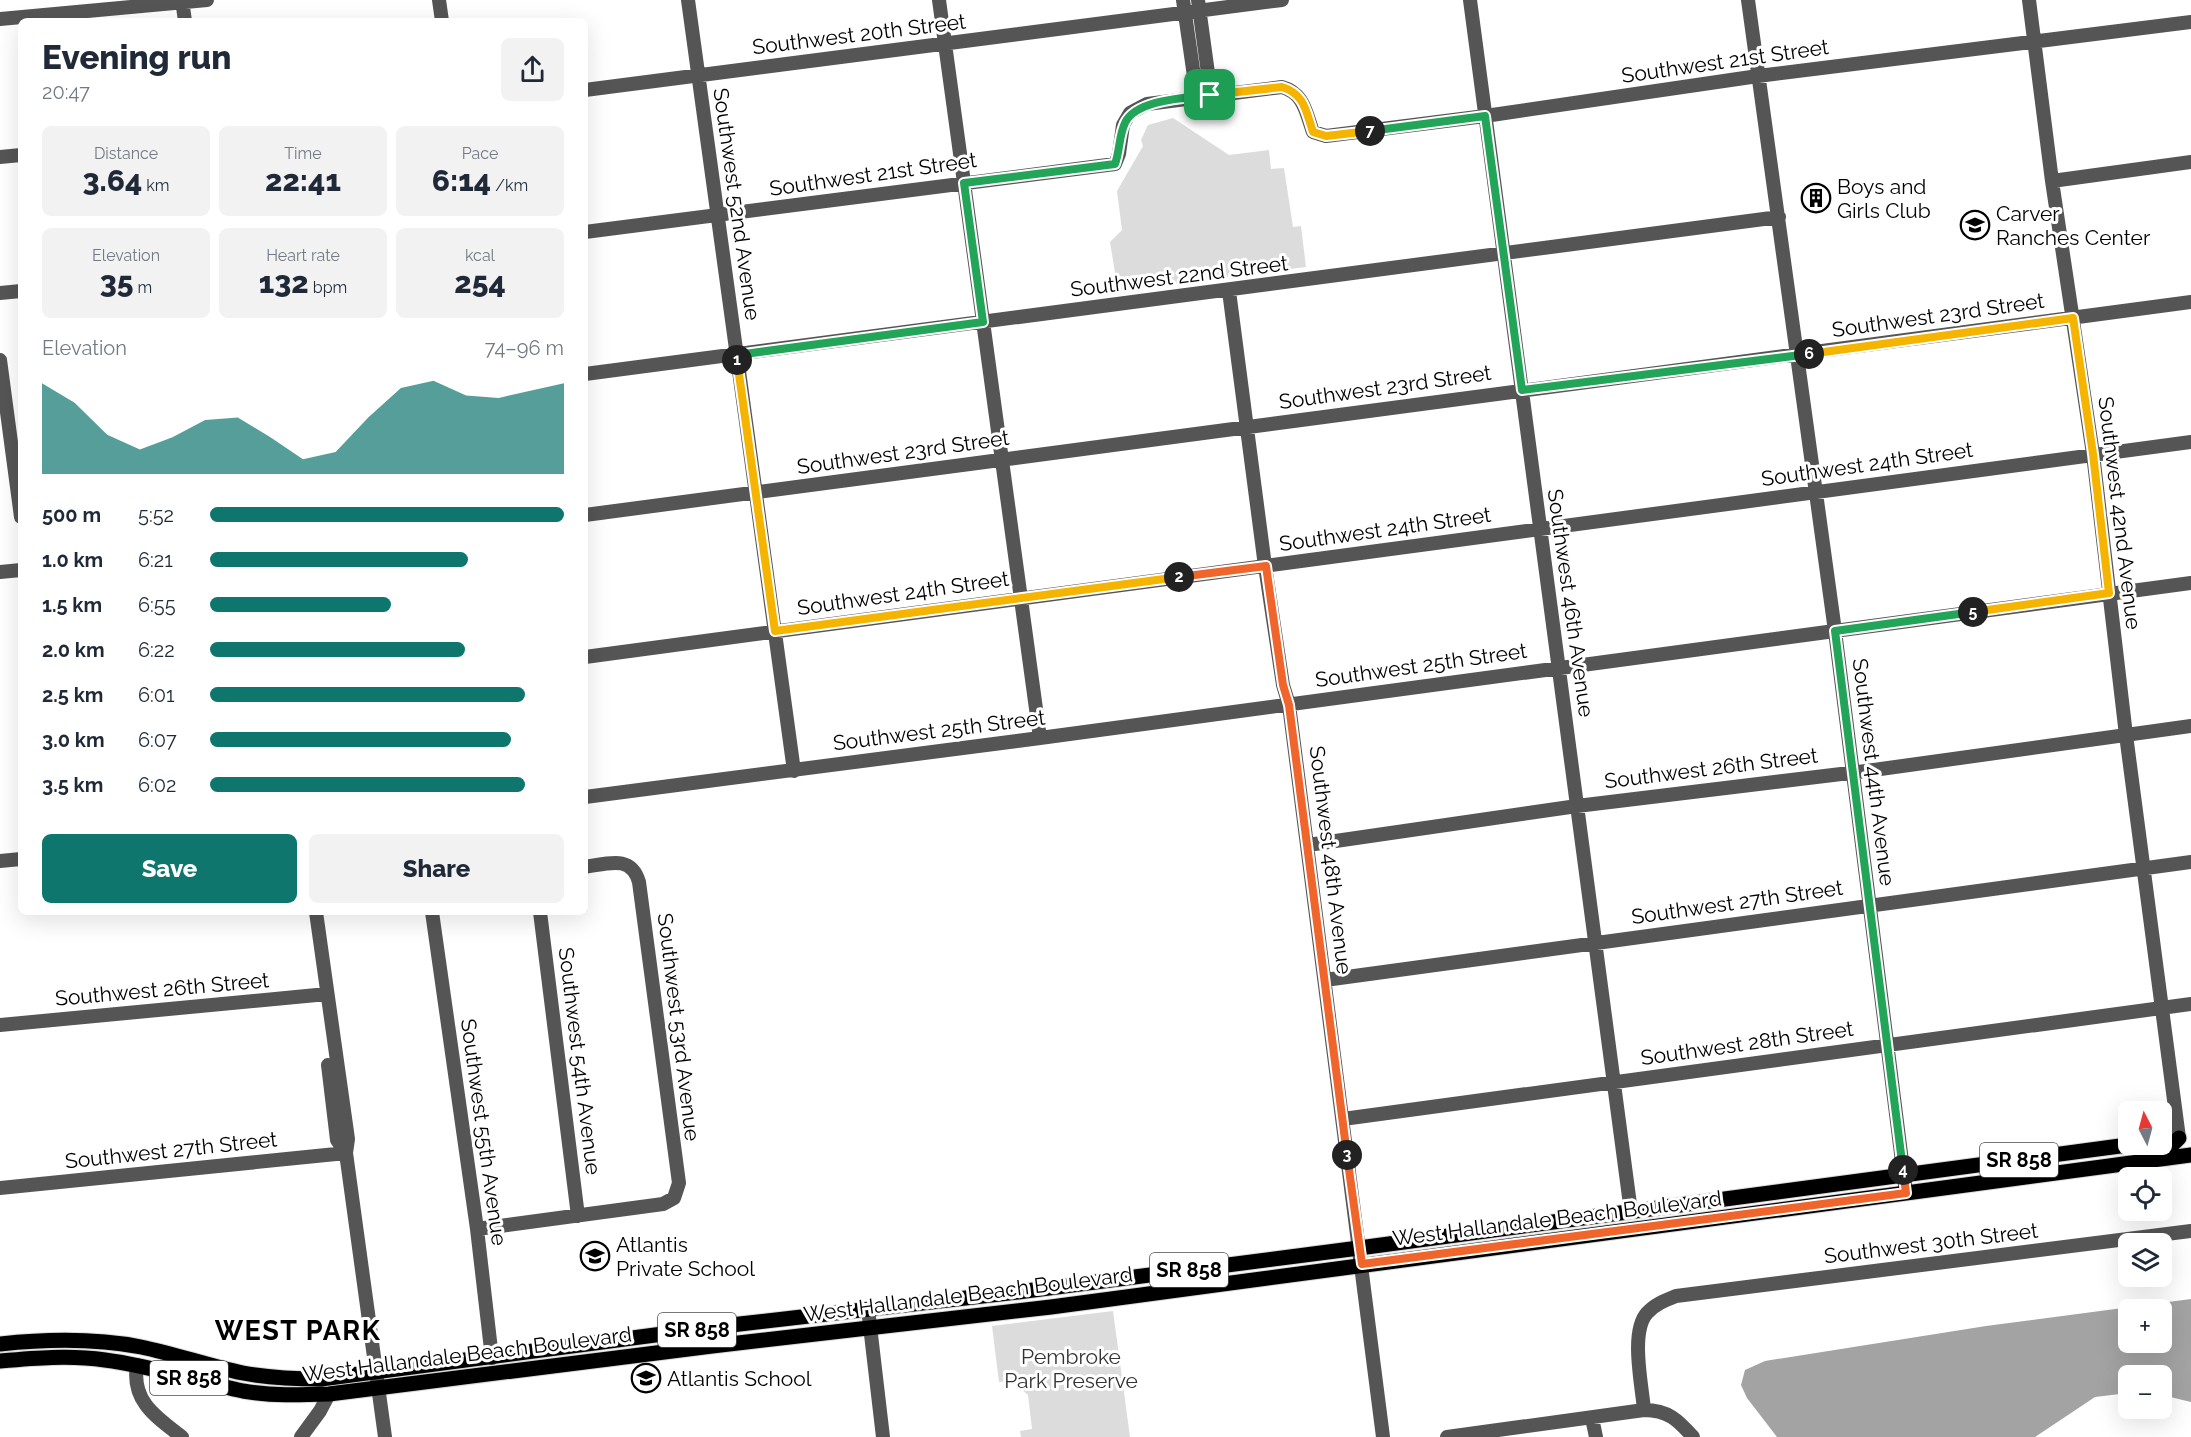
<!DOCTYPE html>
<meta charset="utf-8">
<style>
:root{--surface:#fff;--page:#f2f2f3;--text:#1f2937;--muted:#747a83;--accent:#0f766e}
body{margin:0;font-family:Raleway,sans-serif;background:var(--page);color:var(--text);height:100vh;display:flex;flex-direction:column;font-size:22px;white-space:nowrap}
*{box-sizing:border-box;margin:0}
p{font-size:20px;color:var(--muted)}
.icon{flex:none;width:33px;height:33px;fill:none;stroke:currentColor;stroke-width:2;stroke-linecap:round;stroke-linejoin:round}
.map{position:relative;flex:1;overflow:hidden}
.sheet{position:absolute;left:18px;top:18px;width:570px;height:897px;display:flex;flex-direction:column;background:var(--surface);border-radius:9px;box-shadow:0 6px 24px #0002}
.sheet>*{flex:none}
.needle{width:39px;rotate:354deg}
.tools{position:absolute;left:2118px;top:1101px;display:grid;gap:12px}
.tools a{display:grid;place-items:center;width:54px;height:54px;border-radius:9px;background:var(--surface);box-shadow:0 6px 24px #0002;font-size:30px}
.pin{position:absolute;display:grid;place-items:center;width:51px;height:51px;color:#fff;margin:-26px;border-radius:12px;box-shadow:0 3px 9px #0006}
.km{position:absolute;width:30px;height:30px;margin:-15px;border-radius:50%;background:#222;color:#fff;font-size:16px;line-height:30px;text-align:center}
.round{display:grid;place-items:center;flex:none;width:63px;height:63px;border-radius:9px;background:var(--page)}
.headline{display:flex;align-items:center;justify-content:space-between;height:102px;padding:0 24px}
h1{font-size:33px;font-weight:800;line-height:45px}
.stats{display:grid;grid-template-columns:repeat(3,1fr);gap:9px;height:102px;padding:6px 24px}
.stats div{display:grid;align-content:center;border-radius:9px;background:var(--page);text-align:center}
.stats b{font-size:30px;font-weight:800}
.stats small{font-size:16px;font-weight:400}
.stats p{font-size:16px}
.chart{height:168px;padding:12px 24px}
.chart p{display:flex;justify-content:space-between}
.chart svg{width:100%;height:108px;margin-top:6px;fill:var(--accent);opacity:.7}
.primary-button{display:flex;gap:12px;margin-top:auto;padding:12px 24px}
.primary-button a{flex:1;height:69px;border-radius:9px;background:var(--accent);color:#fff;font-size:24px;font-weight:800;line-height:69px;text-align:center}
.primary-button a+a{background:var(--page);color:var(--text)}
ul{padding:0 24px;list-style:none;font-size:20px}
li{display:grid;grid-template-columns:96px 72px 1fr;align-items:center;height:45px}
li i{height:15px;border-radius:8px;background:var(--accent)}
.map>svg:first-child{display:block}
.green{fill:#dcdcdc}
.water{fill:#a3a3a3;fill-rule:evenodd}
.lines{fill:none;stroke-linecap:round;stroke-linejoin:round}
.major-casing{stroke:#dbdbdb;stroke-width:17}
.minor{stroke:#555;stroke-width:14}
.major{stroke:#000;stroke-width:15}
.split-1-casing{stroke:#fff;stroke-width:12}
.split-2-casing{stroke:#fff;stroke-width:12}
.split-3-casing{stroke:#fff;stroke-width:12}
.split-4-casing{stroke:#fff;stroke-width:12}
.split-5-casing{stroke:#fff;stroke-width:12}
.split-6-casing{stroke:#fff;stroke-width:12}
.split-7-casing{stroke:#fff;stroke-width:12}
.split-8-casing{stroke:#fff;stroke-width:12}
.split-1{stroke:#22a559;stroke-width:8}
.split-2{stroke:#f5b400;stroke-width:8}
.split-3{stroke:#f0652b;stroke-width:8}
.split-4{stroke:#f0652b;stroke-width:8}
.split-5{stroke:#22a559;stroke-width:8}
.split-6{stroke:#f5b400;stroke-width:8}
.split-7{stroke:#22a559;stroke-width:8}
.split-8{stroke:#f5b400;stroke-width:8}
.labels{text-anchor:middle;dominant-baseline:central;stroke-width:6;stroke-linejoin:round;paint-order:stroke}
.shield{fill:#fff;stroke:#4c4c4c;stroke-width:1.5}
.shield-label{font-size:20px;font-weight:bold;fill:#000}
.street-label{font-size:21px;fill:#000;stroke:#fff}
.poi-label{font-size:21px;fill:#000;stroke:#fff;text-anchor:start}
.park-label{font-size:21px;fill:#333;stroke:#fff}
.district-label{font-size:27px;font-weight:bold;letter-spacing:1.5px;fill:#000;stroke:#fff}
</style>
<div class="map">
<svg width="2191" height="1437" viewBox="0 0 2191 1437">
<rect width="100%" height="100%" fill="#fff"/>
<!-- green -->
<path class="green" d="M1173 118 1229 155 1269 150 1271 169 1284 168 1293 227 1301 226 1306 267 1118 291 1110 242 1122 230 1117 191 1143 146 1141 140 1148 125Z
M1113 1311 1130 1437H1021L1020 1431 1032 1429 1028 1395 1011 1381 999 1382 992 1326Z"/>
<!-- water -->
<path class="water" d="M2191 1299V1402L2162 1395V1376H2128V1393L2095 1397 2035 1437H1777L1747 1398 1741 1385 1745 1370 1765 1361 1986 1326ZM2128 1310H2162V1342H2128Z"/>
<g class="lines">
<!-- major casing -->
<g class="major-casing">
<path id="major" d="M2150 1156 2171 1146 2179 1138
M0 1344C47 1339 94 1338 141 1347 175 1354 209 1366 243 1373 269 1378 294 1379 321 1379L731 1325 1018 1292 1359 1248 2135 1144
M0 1361C35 1358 70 1355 105 1360 152 1366 196 1381 243 1391 271 1396 300 1395 329 1394L712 1346 1051 1307 2191 1155"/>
</g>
<!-- minor -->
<path class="minor" d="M182 0 185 21
M439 0 442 21
M688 0 794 771
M939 0 1040 738
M1183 0 1197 97
M1198 0 1211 95
M1470 0 1631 1212
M1748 0 1835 631 1906 1193
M2029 0 2052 181 2093 454 2126 735 2179 1138
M0 19 207 0
M585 90 1282 0
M0 157 21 155
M2052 181 2191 162
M585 232 1115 164 1119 154 1123 125 1130 113 1147 104 1282 87C1304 93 1306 113 1313 132L1326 136 1485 116 1758 76 2191 22
M1229 291 1265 566 1283 685 1289 705 1383 1437
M0 293 21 291
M0 360 21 517
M585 374 1779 217
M585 515 2191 302
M0 572 21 570
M585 657 2191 442
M585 797 1040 738 2191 583
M1308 845 1577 806 1866 771 2191 726
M0 861 21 859
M316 912 348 1139 346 1153 385 1437
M432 912 477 1229 492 1358
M540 912 578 1216
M1325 980 2191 862
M0 1025 327 994
M328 1065 337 1140 346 1153
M1343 1119 2191 1004
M0 1188 346 1153
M477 1229 663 1204 674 1198 679 1183 639 882C631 854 607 864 585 867
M868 1309 883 1437
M137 1365C131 1401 156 1417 182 1437
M1644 1410C1642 1385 1630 1332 1647 1313 1655 1304 1666 1300 1676 1296L2191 1231
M1592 1418 1596 1437
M301 1437 320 1411 329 1394
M1447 1437 1644 1410C1668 1410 1678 1420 1693 1437"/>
<!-- major -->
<use href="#major" class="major"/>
</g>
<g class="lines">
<!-- split-1 casing -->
<g class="split-1-casing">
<path id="split-1" d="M737 360V355L983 322 964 183 1115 164C1120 150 1119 135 1125 123 1136 99 1187 98 1210 95"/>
</g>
<!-- split-2 casing -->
<g class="split-2-casing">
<path id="split-2" d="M737 360 775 631 1179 577"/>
</g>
<!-- split-3 casing -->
<g class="split-3-casing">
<path id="split-3" d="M1179 577 1266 566 1283 685 1289 705 1347 1155"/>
</g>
<!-- split-4 casing -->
<g class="split-4-casing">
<path id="split-4" d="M1347 1155 1362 1264 1906 1193 1903 1170"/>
</g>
<!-- split-5 casing -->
<g class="split-5-casing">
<path id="split-5" d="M1903 1170 1835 631 1973 612"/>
</g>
<!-- split-6 casing -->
<g class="split-6-casing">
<path id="split-6" d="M1809 354 2073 318 2093 454 2109 593 1973 612"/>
</g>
<!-- split-7 casing -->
<g class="split-7-casing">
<path id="split-7" d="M1370 131 1485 116 1522 390 1809 354"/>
</g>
<!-- split-8 casing -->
<g class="split-8-casing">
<path id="split-8" d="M1210 95 1282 87C1305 94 1306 112 1313 132L1326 136 1370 131"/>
</g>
<!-- split-1 -->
<use href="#split-1" class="split-1"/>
<!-- split-2 -->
<use href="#split-2" class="split-2"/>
<!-- split-3 -->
<use href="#split-3" class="split-3"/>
<!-- split-4 -->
<use href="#split-4" class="split-4"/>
<!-- split-5 -->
<use href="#split-5" class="split-5"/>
<!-- split-6 -->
<use href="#split-6" class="split-6"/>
<!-- split-7 -->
<use href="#split-7" class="split-7"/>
<!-- split-8 -->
<use href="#split-8" class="split-8"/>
</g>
<!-- icons -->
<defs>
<g id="building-ring" transform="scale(1.5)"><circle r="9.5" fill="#fff" stroke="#000" stroke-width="1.5"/><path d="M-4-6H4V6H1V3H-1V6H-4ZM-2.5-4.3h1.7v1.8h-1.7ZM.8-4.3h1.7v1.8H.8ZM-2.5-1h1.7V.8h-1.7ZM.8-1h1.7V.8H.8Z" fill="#000"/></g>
<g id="school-ring" transform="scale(1.5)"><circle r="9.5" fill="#fff" stroke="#000" stroke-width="1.5"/><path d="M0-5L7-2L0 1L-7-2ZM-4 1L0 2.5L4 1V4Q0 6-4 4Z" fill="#000"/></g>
</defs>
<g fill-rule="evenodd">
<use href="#building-ring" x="1816" y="198"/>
<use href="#school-ring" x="1975" y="225"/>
<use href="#school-ring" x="595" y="1256"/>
<use href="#school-ring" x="646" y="1378"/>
</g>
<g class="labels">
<!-- shield labels -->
<g class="shield">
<rect x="1980" y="1143" width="78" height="34" rx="4.5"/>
<rect x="1150" y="1253" width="78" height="34" rx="4.5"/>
<rect x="658" y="1313" width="78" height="34" rx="4.5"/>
<rect x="150" y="1361" width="78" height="34" rx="4.5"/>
</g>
<g class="shield-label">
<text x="2019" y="1160">SR 858</text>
<text x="1189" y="1270">SR 858</text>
<text x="697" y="1330">SR 858</text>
<text x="189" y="1378">SR 858</text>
</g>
<!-- street labels -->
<g class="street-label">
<text transform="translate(859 34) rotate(-7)">Southwest 20th Street</text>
<text transform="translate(1725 61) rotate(-8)">Southwest 21st Street</text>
<text transform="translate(873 174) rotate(-8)">Southwest 21st Street</text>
<text transform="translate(737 204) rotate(82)">Southwest 52nd Avenue</text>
<text transform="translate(1179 276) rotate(-7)">Southwest 22nd Street</text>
<text transform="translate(1938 315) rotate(-8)">Southwest 23rd Street</text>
<text transform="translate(1385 387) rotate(-8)">Southwest 23rd Street</text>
<text transform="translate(903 452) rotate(-8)">Southwest 23rd Street</text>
<text transform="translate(1867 464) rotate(-8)">Southwest 24th Street</text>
<text transform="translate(2120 513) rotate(83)">Southwest 42nd Avenue</text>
<text transform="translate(1385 529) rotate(-8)">Southwest 24th Street</text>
<text transform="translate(903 593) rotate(-8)">Southwest 24th Street</text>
<text transform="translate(1571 603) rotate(82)">Southwest 46th Avenue</text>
<text transform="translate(1421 665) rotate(-8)">Southwest 25th Street</text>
<text transform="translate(939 730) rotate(-7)">Southwest 25th Street</text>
<text transform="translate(1711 768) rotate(-7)">Southwest 26th Street</text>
<text transform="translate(1874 772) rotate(83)">Southwest 44th Avenue</text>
<text transform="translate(1331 860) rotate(83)">Southwest 48th Avenue</text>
<text transform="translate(1737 902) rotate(-8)">Southwest 27th Street</text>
<text transform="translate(162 989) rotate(-5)">Southwest 26th Street</text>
<text transform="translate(679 1027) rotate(83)">Southwest 53rd Avenue</text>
<text transform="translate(1747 1043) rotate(-8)">Southwest 28th Street</text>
<text transform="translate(580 1061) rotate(83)">Southwest 54th Avenue</text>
<text transform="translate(484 1132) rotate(82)">Southwest 55th Avenue</text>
<text transform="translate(171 1150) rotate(-6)">Southwest 27th Street</text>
<text transform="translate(1557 1218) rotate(-7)">West Hallandale Beach Boulevard</text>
<text transform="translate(1931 1243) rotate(-7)">Southwest 30th Street</text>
<text transform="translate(968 1294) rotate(-7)">West Hallandale Beach Boulevard</text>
<text transform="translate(467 1354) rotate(-7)">West Hallandale Beach Boulevard</text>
</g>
<!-- poi labels -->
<g class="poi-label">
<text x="1837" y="186">Boys and<tspan x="1837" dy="24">Girls Club</tspan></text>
<text x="1996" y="213">Carver<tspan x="1996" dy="24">Ranches Center</tspan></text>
<text x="616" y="1244">Atlantis<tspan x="616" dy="24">Private School</tspan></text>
<text x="667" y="1378">Atlantis School</text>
</g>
<!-- park labels -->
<g class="park-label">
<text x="1071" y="1356">Pembroke<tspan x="1071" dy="24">Park Preserve</tspan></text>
</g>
<!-- district labels -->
<g class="district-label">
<text x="298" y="1330">WEST PARK</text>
</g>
</g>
</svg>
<div class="tools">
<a><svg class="needle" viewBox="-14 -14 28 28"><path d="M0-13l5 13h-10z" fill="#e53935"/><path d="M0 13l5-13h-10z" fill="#747a83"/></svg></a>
<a><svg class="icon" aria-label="locate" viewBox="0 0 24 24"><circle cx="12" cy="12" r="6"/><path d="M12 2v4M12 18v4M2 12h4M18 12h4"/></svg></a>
<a><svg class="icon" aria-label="layers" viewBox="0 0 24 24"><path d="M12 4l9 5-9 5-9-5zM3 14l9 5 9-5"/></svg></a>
<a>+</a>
<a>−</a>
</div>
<div class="pin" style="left:1210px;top:95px;background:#1e9e55"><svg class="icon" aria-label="arrive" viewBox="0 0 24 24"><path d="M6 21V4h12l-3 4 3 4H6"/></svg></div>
<b class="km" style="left:737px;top:360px">1</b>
<b class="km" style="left:1179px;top:577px">2</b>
<b class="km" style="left:1347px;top:1155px">3</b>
<b class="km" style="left:1903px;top:1170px">4</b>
<b class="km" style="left:1973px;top:612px">5</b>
<b class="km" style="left:1809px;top:354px">6</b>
<b class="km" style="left:1370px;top:131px">7</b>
<section class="sheet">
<div class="headline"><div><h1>Evening run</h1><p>20:47</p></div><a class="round"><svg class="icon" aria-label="share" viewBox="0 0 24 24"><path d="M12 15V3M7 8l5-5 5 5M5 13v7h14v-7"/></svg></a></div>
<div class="stats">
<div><p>Distance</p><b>3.64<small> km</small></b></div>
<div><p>Time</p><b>22:41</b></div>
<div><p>Pace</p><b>6:14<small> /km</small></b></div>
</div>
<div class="stats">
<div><p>Elevation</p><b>35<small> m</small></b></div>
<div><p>Heart rate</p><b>132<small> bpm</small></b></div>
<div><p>kcal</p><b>254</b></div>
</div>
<div class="chart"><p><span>Elevation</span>74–96 m</p>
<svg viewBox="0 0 160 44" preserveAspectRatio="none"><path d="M0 44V7L10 15L20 28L30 34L40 29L50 22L60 21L70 29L80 38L90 35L100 21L110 9L120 6L130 12L140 13L150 10L160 7V44z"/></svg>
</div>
<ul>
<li><b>500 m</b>5:52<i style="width:100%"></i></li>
<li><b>1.0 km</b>6:21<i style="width:73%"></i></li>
<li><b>1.5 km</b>6:55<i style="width:51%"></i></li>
<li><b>2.0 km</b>6:22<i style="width:72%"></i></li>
<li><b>2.5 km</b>6:01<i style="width:89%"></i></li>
<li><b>3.0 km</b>6:07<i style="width:85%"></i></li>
<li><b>3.5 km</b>6:02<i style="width:89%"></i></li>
</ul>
<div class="primary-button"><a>Save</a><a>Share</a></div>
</section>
</div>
